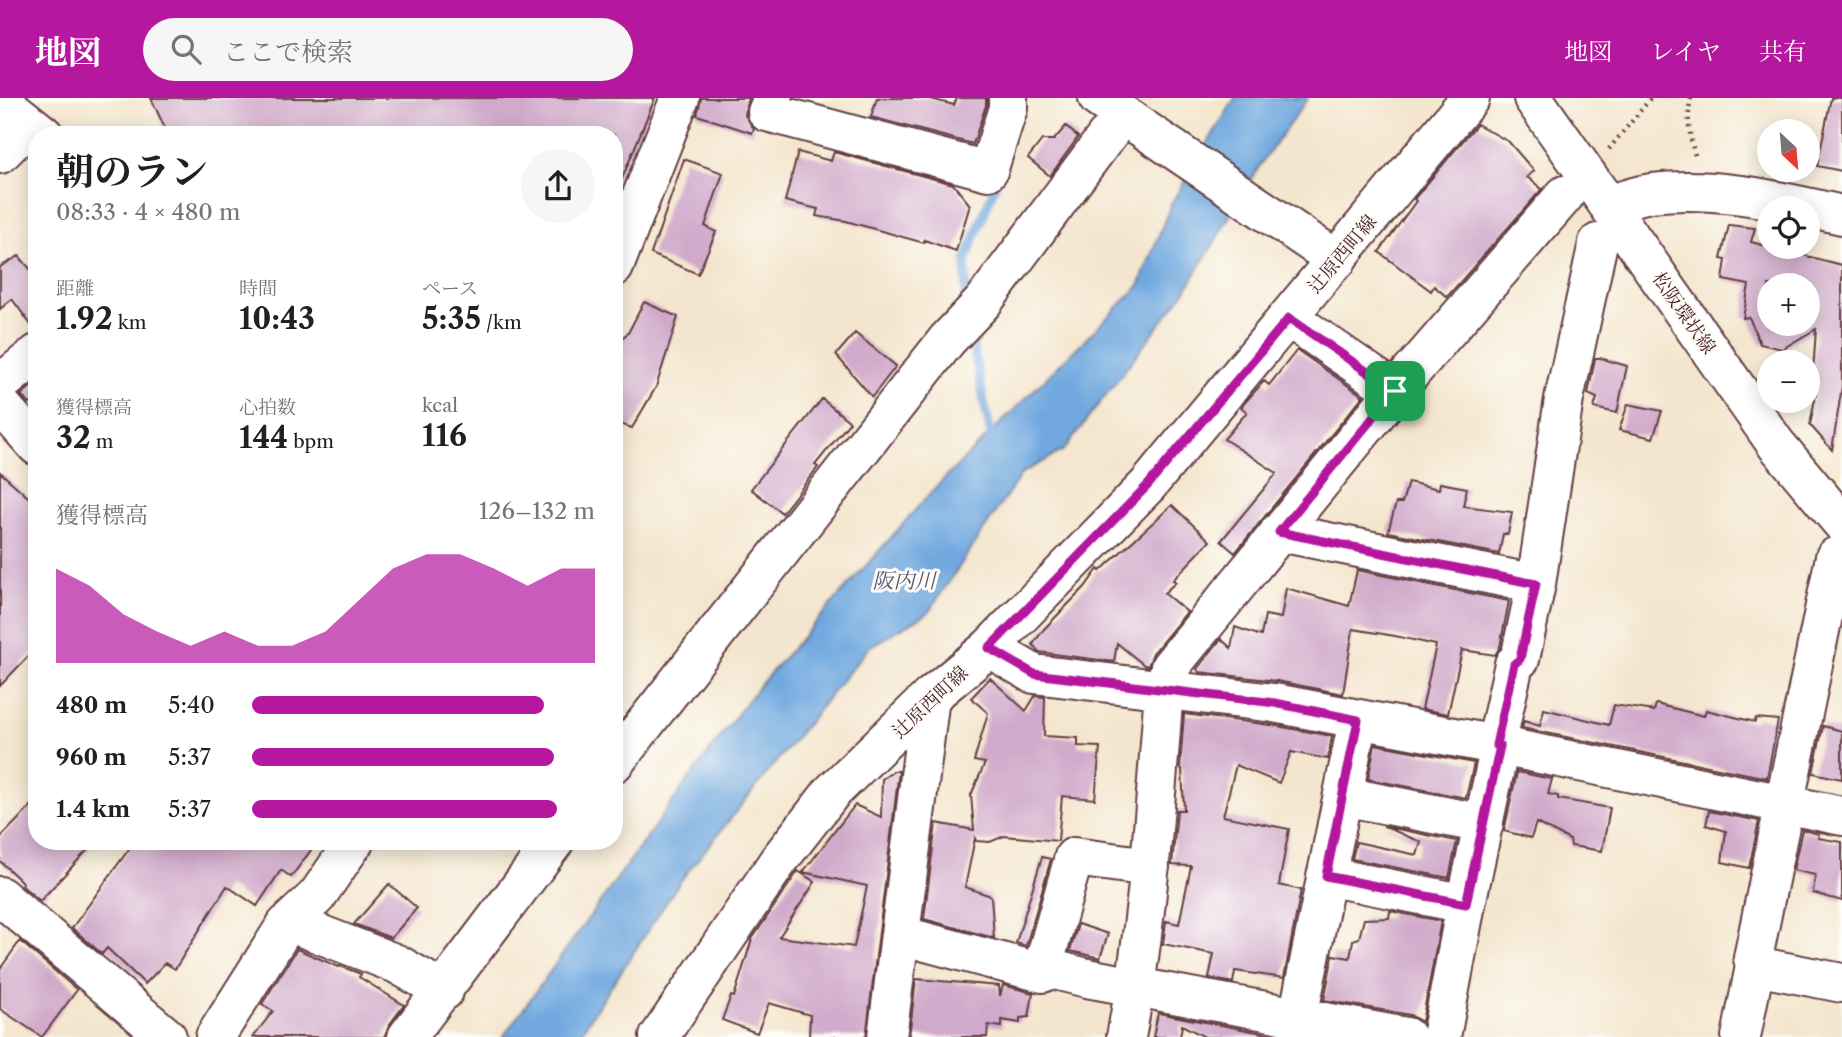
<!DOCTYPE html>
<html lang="ja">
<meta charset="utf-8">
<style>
:root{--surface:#fff;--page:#f6f6f6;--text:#202124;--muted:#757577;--accent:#b5179e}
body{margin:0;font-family:"Libre Caslon Text","Noto Serif JP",serif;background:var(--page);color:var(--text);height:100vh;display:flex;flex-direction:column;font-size:26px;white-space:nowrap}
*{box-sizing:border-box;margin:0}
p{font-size:23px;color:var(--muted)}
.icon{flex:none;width:38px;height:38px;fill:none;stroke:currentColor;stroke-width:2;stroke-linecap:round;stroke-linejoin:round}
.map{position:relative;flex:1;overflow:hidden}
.panel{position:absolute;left:28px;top:28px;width:595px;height:724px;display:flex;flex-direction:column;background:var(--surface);border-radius:28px;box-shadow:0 4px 18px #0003}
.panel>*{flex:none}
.needle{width:46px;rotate:154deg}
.controls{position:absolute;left:1757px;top:21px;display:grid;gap:14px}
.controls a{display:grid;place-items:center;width:63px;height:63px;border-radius:50%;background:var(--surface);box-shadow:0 4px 18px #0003;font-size:35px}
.pin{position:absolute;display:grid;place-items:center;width:60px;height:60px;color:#fff;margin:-30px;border-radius:14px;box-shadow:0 4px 10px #0006}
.round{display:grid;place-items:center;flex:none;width:74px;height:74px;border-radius:37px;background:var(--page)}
.overview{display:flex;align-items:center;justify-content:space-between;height:119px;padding:0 28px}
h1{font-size:38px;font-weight:700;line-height:52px}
.metrics{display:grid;grid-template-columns:repeat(3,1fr);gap:10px;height:119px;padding:7px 28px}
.metrics div{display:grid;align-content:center}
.metrics b{font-size:30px;font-weight:700}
.metrics small{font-size:19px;font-weight:400}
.metrics p{font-size:19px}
.chart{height:196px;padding:14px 28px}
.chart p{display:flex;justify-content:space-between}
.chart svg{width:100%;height:126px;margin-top:7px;fill:var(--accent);opacity:.7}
ul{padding:0 28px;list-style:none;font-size:23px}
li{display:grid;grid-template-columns:112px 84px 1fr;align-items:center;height:52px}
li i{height:18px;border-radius:9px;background:var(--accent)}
header{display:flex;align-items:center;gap:42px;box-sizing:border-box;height:98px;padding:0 35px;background:var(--accent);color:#fff}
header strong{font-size:33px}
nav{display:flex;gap:38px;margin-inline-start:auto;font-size:24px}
.search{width:490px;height:63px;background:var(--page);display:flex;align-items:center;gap:18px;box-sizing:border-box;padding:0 24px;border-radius:38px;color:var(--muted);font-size:26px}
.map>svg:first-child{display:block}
.water{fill:#6fa8df;stroke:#5c6485;stroke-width:2}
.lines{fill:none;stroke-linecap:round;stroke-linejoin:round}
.stream{stroke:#6fa8df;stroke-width:9}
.building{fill:#d1aacb;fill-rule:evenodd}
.minor-casing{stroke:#643d43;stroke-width:42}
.major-casing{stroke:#643d43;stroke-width:42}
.path{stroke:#643d43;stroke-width:4.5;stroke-dasharray:2 5;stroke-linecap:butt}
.minor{stroke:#fff;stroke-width:38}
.major{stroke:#fff;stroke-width:38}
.route-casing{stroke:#fff;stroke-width:14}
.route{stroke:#b5179e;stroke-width:9}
.labels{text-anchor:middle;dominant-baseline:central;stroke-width:6;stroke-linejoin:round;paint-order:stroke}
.street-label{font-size:19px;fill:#4a1f2b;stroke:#fdfcf7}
.water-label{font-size:21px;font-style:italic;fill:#595673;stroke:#fdfcf7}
</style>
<header>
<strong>地図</strong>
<div class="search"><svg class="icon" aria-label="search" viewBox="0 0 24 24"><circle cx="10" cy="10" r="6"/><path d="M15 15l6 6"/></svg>ここで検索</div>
<nav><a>地図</a><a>レイヤ</a><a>共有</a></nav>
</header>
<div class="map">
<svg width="1842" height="939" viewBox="0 0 1842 939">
<rect width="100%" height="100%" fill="#fdfcf7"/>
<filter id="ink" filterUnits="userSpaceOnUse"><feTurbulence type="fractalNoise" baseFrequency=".0143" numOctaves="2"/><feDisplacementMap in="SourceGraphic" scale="14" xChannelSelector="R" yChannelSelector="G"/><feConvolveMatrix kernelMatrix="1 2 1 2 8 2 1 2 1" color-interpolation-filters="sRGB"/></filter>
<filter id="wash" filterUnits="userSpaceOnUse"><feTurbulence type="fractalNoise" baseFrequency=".00686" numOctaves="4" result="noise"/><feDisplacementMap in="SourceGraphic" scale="28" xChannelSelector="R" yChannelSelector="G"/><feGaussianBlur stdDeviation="1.57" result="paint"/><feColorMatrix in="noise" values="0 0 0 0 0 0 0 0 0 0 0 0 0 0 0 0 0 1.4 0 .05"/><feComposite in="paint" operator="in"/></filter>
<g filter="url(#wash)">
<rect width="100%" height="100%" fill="#f4e6ce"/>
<!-- water -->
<path class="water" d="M1235 0H1308L1260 67 1186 192 1064 352 1022 375 928 515 869 549 681 782 578 939H503L683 689 758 589 934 391 1139 188 1171 106Z"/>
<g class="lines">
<!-- stream -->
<path class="stream" d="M966 206V162L997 82
M970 233 992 343"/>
</g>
<g id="blocks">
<!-- building -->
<path class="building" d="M151 0H655L615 98 614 37H168Z
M701 0H749L745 17 754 31 752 35 697 17Z
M877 0H927L954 7 957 0H986V7L973 46 871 19Z
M1831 0H1842V73L1817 68Z
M1477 26 1509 44 1534 73 1527 79 1542 91 1447 199 1434 188 1431 193 1379 154 1416 103 1414 101Z
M1066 28 1078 39 1050 78 1028 60 1042 42H1054Z
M798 54 831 63 834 54 953 86 970 107 956 153 924 142V145L846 123 816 118 818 111 785 103Z
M684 61 723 75 705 128 716 134 698 176 651 156Z
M1729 127 1755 130 1751 144 1842 167V288L1832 352 1810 327 1817 290 1812 289 1816 231 1782 251 1760 246 1749 219 1743 220 1749 187 1723 182 1726 162 1721 161ZM1769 187H1808V226H1769Z
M19 158 37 179V235L12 201 0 211V169Z
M644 204 678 219 656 289 632 330 614 324V246L628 235Z
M855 235 896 268 872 299 836 257Z
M1297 252 1363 298 1235 455 1221 443 1277 375 1224 341 1247 314 1241 309 1264 283 1269 287Z
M1595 260H1600L1627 268 1617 315 1594 310 1597 300 1588 296Z
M37 284V301L30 306 21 297Z
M822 301 850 324 815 367 818 369 782 415 751 391Z
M1628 306 1662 313 1653 340 1619 332Z
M0 374 37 407V549L0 588Z
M1408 384 1439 391 1440 385 1467 390 1463 408 1512 414 1508 436H1503L1499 456 1388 434 1396 405H1402Z
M1172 407 1210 443 1173 482 1176 484 1164 495 1187 514 1153 555 1148 568 1144 567 1117 545 1114 564 1039 554 1033 546 1044 531 1085 489 1098 471 1100 473Z
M1357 472 1509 503 1500 549 1495 557 1462 552 1448 616 1422 611 1436 547 1395 538 1353 531 1343 596 1277 583 1199 574 1197 571 1221 541 1231 550 1235 529 1261 538 1265 517 1281 520 1286 490 1349 508Z
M990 580 1026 613 1035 598 1045 599 1044 638 1078 640V648L1100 649 1095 701 1062 698 1058 743 1004 738 990 744 976 743 975 740 965 789 991 798 994 840 924 821 936 725 974 732 971 697 985 665 974 663 988 615 971 600Z
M1656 606 1704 618 1706 612 1755 624 1756 620 1778 622 1767 680 1522 630 1524 623 1540 628 1544 611 1609 627 1614 607 1654 613Z
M1184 616 1271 627 1332 638 1328 661 1291 654 1279 685 1236 667 1223 718 1289 731 1279 787 1301 792 1284 880 1235 873 1233 885 1209 880 1214 856 1163 846 1166 823 1179 826 1191 768 1172 767 1177 712H1184L1182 671 1180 670Z
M1823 628 1842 633V681L1813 675Z
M1375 646 1474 665 1466 700 1368 681Z
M894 673H899L866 939H809L810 917 769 905 757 935 722 922 731 898 734 899 752 841 798 773 815 784 779 839 854 849 867 788 803 774 855 707 881 719 882 681Z
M1517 674 1552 681 1548 696 1558 698V701L1610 710 1602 753 1571 748 1570 742 1536 725 1531 740 1504 733Z
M37 702V744H95L40 803 21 787 23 785 0 763V740Z
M1709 713 1759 723 1749 770 1722 764 1726 733 1706 727Z
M1383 728 1457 743 1449 780 1352 761 1356 744 1417 757 1421 744Z
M1802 732 1819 736 1818 740 1842 744V803L1813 795 1815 777 1793 772Z
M134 744H317L291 779 281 772 257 808 227 788 175 871 165 865 145 886 107 850 102 856 72 830Z
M1042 759 1051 761 1026 848 1016 845Z
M389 786 417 810 391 840 354 826Z
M1390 813 1441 823 1422 924 1410 917 1324 902 1333 857 1350 860 1353 842 1359 840 1364 821 1389 820Z
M1078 826 1108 836 1100 860 1070 853Z
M20 843 77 892 42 939 0 911V871Z
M297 851 339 869 340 868 361 876 359 879 404 907 390 926 384 939H253L273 913 262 906Z
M916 881 999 888 1000 898 1003 887 1033 895 1029 919 1020 920V925L1002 922V929L988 927 987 939H909Z
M1158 915 1273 937V939H1205L1182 927 1180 939H1153Z"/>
</g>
</g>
<g filter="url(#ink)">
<use href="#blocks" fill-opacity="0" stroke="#643d43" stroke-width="2"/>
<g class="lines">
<!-- minor casing -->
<g class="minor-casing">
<path id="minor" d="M773 0 767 14 988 73 1008 10V0
M1098 0 1337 162
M0 2 44 37
M0 56 30 26
M1609 106C1622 103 1637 97 1651 95 1715 87 1780 103 1842 117
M614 169 680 0
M1289 220 1395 293
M0 286 37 256
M0 306 37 348
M1279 434 1536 486
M989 550 1034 576 1274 605 1496 647 1842 718
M1496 647 1514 566 1520 561 1536 486 1564 301 1598 145
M614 665 947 242 983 204 1123 16
M1343 698 1484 726
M1326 778 1466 806
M0 798 167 939
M295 820 304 830 397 866 444 893
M900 837 1042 875 1043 869 1087 880 1406 939
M1755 868 1842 885
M1043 869 1074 759 1150 769
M215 939 286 827 317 798 354 744
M407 939 554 744
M887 939 930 599
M1126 939C1148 825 1155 708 1164 592L1170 569 1395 293 1565 97
M1294 939 1358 622
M1441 939 1466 806 1500 648
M1741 939 1755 868 1753 860 1835 459"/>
</g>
<!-- major casing -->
<g class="major-casing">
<path id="major" d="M1533 0 1776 346 1842 425
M659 939 779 762 832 694 930 599 989 550 1148 387 1470 0"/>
</g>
<!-- path -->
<path class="path" d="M1691 0C1686 21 1690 40 1696 61
M1609 51 1651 0"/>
<!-- minor -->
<use href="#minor" class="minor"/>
<!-- major -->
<use href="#major" class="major"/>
</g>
</g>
<g class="lines" filter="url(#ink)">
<!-- route casing -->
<g class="route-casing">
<path id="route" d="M1289 220 1395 293 1279 434 1536 486 1520 561 1514 566 1496 647 1500 648 1466 806 1326 778 1358 622 1275 605 1034 576 989 550 1148 387Z"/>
</g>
<!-- route -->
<use href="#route" class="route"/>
</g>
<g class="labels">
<!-- street labels -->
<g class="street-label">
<text transform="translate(1342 156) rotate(-50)">辻原西町線</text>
<text transform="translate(1684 215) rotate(55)">松阪環状線</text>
<text transform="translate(930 604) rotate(-43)">辻原西町線</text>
</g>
<!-- water labels -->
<g class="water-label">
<text x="904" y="482">阪内川</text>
</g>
</g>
</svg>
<div class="controls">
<a><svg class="needle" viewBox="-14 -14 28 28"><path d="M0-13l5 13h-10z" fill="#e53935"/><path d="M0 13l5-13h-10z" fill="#757577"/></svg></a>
<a><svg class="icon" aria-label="locate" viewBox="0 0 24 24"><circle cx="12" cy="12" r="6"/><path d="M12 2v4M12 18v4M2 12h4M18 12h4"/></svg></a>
<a>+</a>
<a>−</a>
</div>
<div class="pin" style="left:1395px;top:293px;background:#1e9e55"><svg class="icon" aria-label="arrive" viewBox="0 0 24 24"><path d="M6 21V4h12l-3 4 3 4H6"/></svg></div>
<section class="panel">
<div class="overview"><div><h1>朝のラン</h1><p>08:33 · 4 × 480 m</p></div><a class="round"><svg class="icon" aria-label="share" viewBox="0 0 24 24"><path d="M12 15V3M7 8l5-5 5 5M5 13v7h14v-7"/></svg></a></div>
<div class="metrics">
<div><p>距離</p><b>1.92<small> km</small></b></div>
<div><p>時間</p><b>10:43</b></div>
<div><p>ペース</p><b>5:35<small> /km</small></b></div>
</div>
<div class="metrics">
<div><p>獲得標高</p><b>32<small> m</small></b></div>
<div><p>心拍数</p><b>144<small> bpm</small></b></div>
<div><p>kcal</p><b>116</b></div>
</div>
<div class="chart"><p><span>獲得標高</span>126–132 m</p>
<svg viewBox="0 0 160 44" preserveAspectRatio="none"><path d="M0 44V11L10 17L20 27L30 33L40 38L50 33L60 38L70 38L80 33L90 22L100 11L110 6L120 6L130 11L140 17L150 11L160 11V44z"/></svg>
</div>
<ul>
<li><b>480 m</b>5:40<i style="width:85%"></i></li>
<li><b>960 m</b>5:37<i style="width:88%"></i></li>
<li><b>1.4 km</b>5:37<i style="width:89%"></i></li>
</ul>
</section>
</div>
